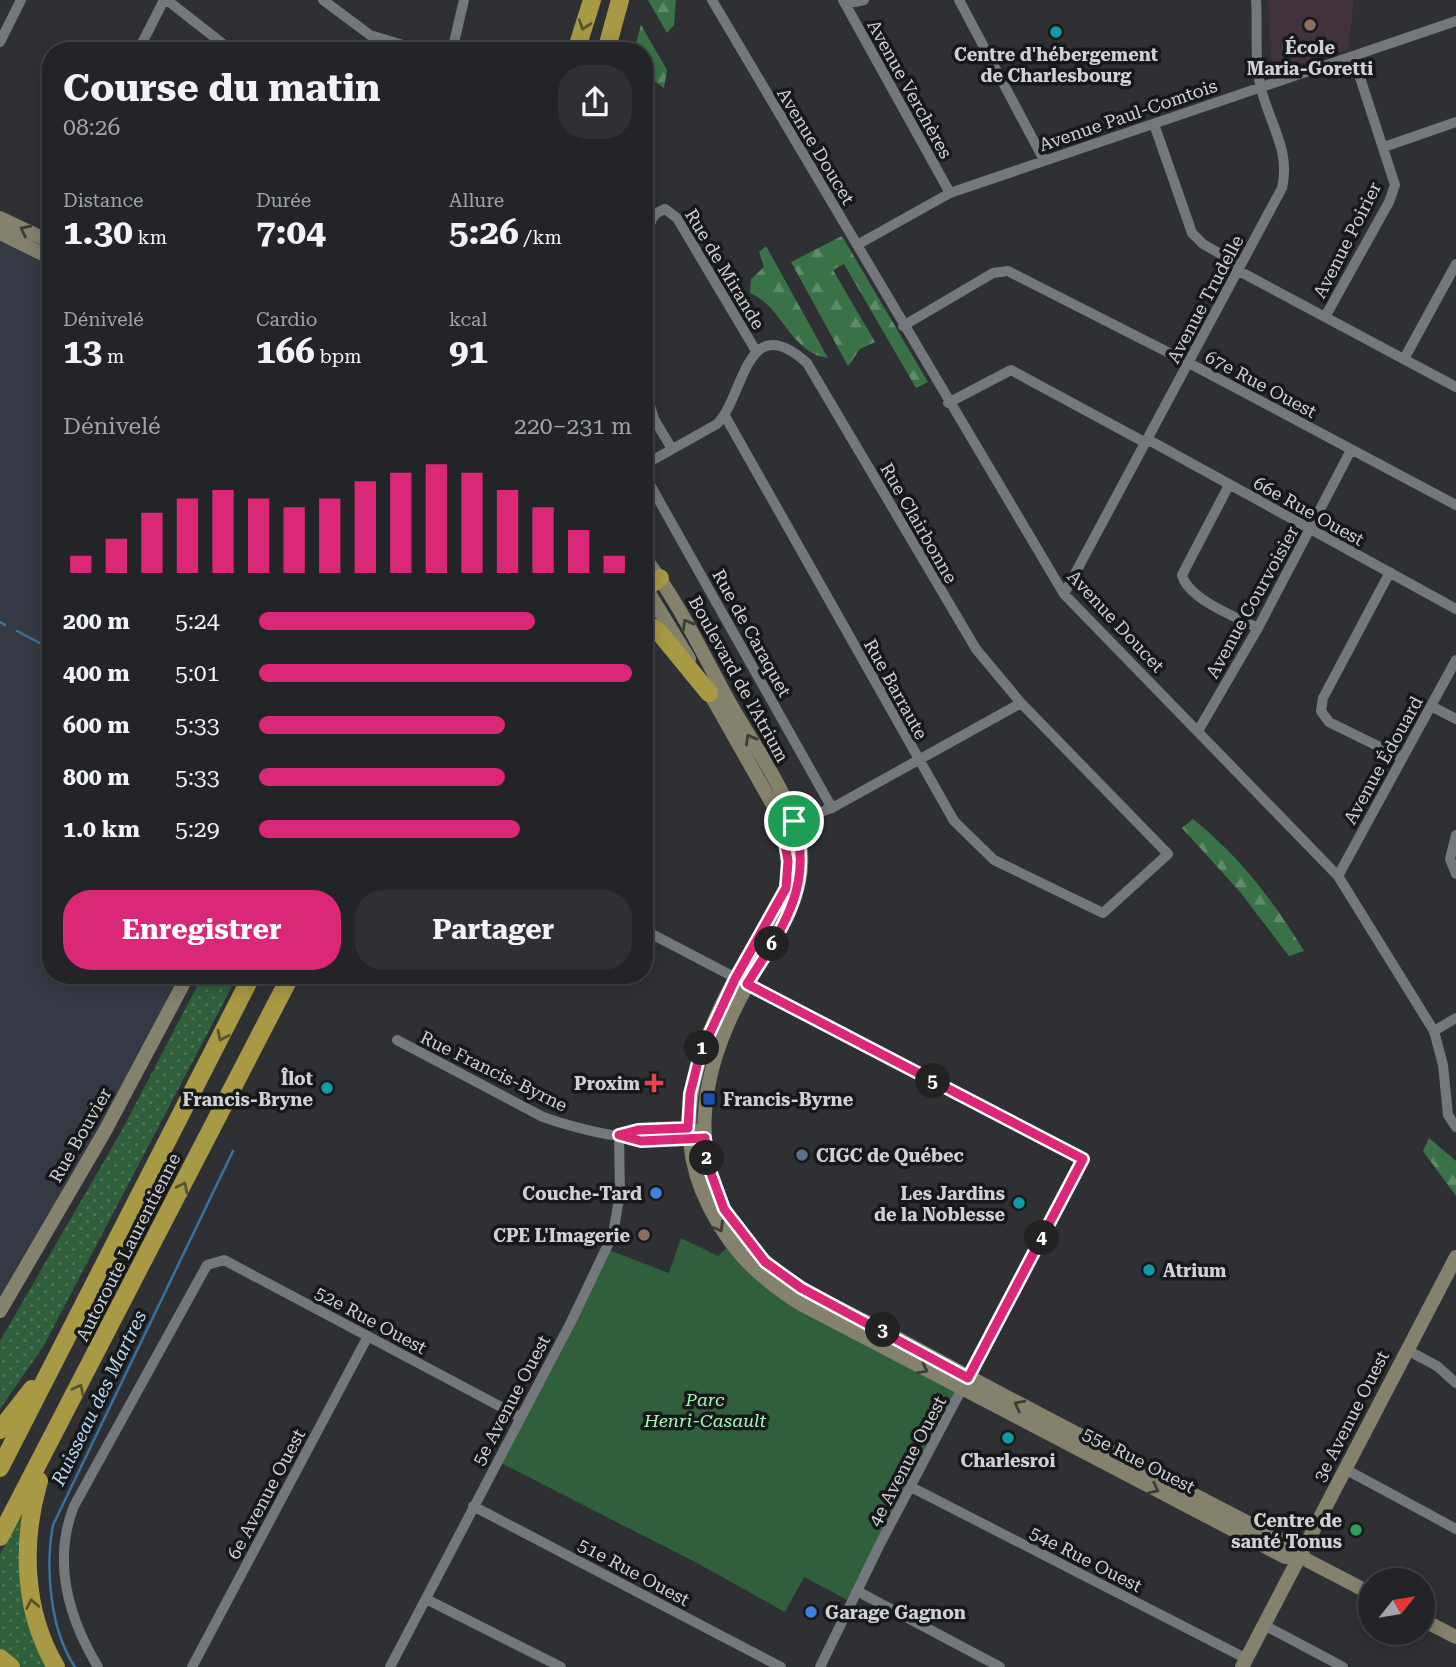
<!DOCTYPE html>
<html lang="fr">
<meta charset="utf-8">
<style>
:root{--surface:#222427;--page:#2e3033;--text:#f1f3f6;--muted:#a2a4a7;--line:#3f4144;--accent:#db2777}
body{margin:0;font-family:"Roboto Serif",serif;background:var(--page);color:var(--text);height:100vh;display:flex;flex-direction:column;font-size:26px;white-space:nowrap}
*{box-sizing:border-box;margin:0}
p{font-size:23px;color:var(--muted)}
.icon{flex:none;width:38px;height:38px;fill:none;stroke:currentColor;stroke-width:2;stroke-linecap:round;stroke-linejoin:round}
.map{position:relative;flex:1;overflow:hidden}
.drawer{position:absolute;left:42px;top:42px;width:611px;height:942px;display:flex;flex-direction:column;background:var(--surface);border-radius:28px;box-shadow:0 4px 18px #0003,0 0 0 2px var(--line)}
.drawer>*{flex:none}
.needle{width:46px;rotate:60deg}
.tools{position:absolute;left:1358px;top:1568px;display:grid;gap:14px}
.tools a{display:grid;place-items:center;width:77px;height:77px;border-radius:50%;background:var(--surface);box-shadow:0 4px 18px #0003,0 0 0 2px var(--line);font-size:35px}
.pin{position:absolute;display:grid;place-items:center;width:60px;height:60px;color:#fff;margin:-30px;border:4px solid #fff;border-radius:50%;box-shadow:0 2px 7px #0007}
.km{position:absolute;width:35px;height:35px;margin:-18px;border-radius:50%;background:#222;color:#fff;font-size:19px;line-height:35px;text-align:center}
.round{display:grid;place-items:center;flex:none;width:74px;height:74px;border-radius:28px;background:var(--page)}
.summary{display:flex;align-items:center;justify-content:space-between;height:119px;padding:0 21px}
h1{font-size:38px;font-weight:700;line-height:52px}
.stats{display:grid;grid-template-columns:repeat(3,1fr);gap:10px;height:119px;padding:7px 21px}
.stats div{display:grid;align-content:center}
.stats b{font-size:35px;font-weight:700}
.stats small{font-size:19px;font-weight:400}
.stats p{font-size:19px}
.chart{height:196px;padding:14px 21px}
.chart p{display:flex;justify-content:space-between}
.chart svg{width:100%;height:126px;margin-top:7px;stroke:var(--accent);stroke-width:6}
.action{display:flex;gap:14px;margin-top:auto;padding:14px 21px}
.action a{flex:1;height:80px;border-radius:28px;background:var(--accent);color:#fff;font-size:28px;font-weight:700;line-height:80px;text-align:center}
.action a+a{background:var(--page);color:var(--text)}
ul{padding:0 21px;list-style:none;font-size:23px}
li{display:grid;grid-template-columns:112px 84px 1fr;align-items:center;height:52px}
li i{height:18px;border-radius:9px;background:var(--accent)}
.map>svg:first-child{display:block}
.built{fill:#343943}
.education{fill:#42323d}
.grass{fill:url(#grass-dots)}
.forest{fill:url(#forest-firs)}
.park{fill:#2f603b}
.lines{fill:none;stroke-linecap:round;stroke-linejoin:round}
.stream{stroke:#38729e;stroke-width:2.5}
.street{stroke:#74777c;stroke-width:10}
.secondary{stroke:#84816c;stroke-width:14}
.highway{stroke:#a89945;stroke-width:18}
.oneway{stroke:#58522d}
.oneway2{stroke:#3d3d37}
.route-casing{stroke:#fff;stroke-width:14}
.route{stroke:#db2777;stroke-width:9}
.education-dot{fill:#8d6e63;stroke:#17181a;stroke-width:2.5}
.culture-dot{fill:#0f9aa8;stroke:#17181a;stroke-width:2.5}
.health-dot{fill:#e0444e;stroke:#17181a;stroke-width:2.5}
.transit-dot{fill:#1a4fb4;stroke:#17181a;stroke-width:2.5}
.service-dot{fill:#5c6f8a;stroke:#17181a;stroke-width:2.5}
.shop-dot{fill:#3f7fe0;stroke:#17181a;stroke-width:2.5}
.leisure-dot{fill:#2e9e5b;stroke:#17181a;stroke-width:2.5}
.labels{text-anchor:middle;dominant-baseline:central;stroke-width:7;stroke-linejoin:round;paint-order:stroke}
.poi-label{font-size:18px;font-weight:bold;fill:#d0d1d4;stroke:#17181a;text-anchor:end}
.street-label{font-size:18px;fill:#d0d1d4;stroke:#17181a}
.park-label{font-size:18px;font-style:italic;fill:#a6fab6;stroke:#17181a}
.water-label{font-size:19px;font-style:italic;fill:#b7d7f0;stroke:#17181a}
</style>
<div class="map">
<svg width="1456" height="1667" viewBox="0 0 1456 1667">
<defs>
<pattern id="grass-dots" width="8" height="8" patternUnits="userSpaceOnUse" patternTransform="scale(1.75)"><rect width="8" height="8" fill="#2f603b"/><path d="M2 2h.1M6 6h.1" fill="none" stroke="#4c7656" stroke-width="1.8" stroke-linecap="round"/></pattern>
<pattern id="forest-firs" width="22" height="20" patternUnits="userSpaceOnUse" patternTransform="scale(1.75)"><rect width="22" height="20" fill="#397246"/><path d="M5 1l3.5 6h-7zM16 11l3.5 6h-7z" fill="#5e8b68"/></pattern>
</defs>
<rect width="100%" height="100%" fill="#2e3034"/>
<!-- built -->
<path class="built" d="M0 233 51 258V975H190L0 1311Z"/>
<!-- education -->
<path class="education" d="M1268 0H1354L1348 50 1272 72Z"/>
<!-- grass -->
<path class="grass" d="M203 975H238L43 1347 0 1409V1341L122 1130Z
M22 1508 27 1510 23 1526 51 1667H20L0 1651V1555Z"/>
<!-- forest -->
<path class="forest" d="M648 0H676L674 25 667 33Z
M641 25 667 70 664 88 650 78 644 91V51H634Z
M842 236 928 382 916 388 844 264 833 270 875 342 860 349 848 366 791 262Z
M766 246 828 358C791 354 782 306 750 293L751 279 764 267 759 252Z
M1193 819C1240 857 1273 900 1304 951L1289 956 1240 892 1182 828Z
M1429 1138 1456 1161V1196L1423 1151Z"/>
<!-- park -->
<path class="park" d="M681 1238 718 1256 730 1245 752 1269 962 1390 851 1602 804 1577 785 1612 697 1563 497 1461 606 1249 669 1273Z"/>
<g class="lines">
<!-- stream -->
<path class="stream" d="M0 622 5 625
M17 631 51 649
M75 1667C50 1630 45 1568 53 1525L233 1151"/>
<!-- street -->
<path class="street" d="M167 0 232 51
M323 0 370 35 423 51
M712 0 1064 594 1338 876 1434 1031 1443 1065 1448 1115 1456 1127
M843 0 950 193
M959 0 1044 160
M845 4 864 0
M0 42 21 0
M138 51 164 0
M452 51 464 0
M1154 124 1192 233 1203 244 1240 265
M1384 147 1456 122
M857 245 950 193 1456 21
M1237 270 1456 387
M1325 317 1389 202 1395 185 1353 56
M903 326 993 273 1008 271 1189 363 1456 505
M1404 359 1456 264
M948 403 1011 370 1146 443
M1147 439 1456 609
M672 449 654 419 645 389 649 229C651 218 654 213 665 209L677 218 756 351
M644 465 717 424C745 396 745 307 807 363L976 649 1021 703 1168 854 1103 913 994 860 954 821 725 416
M644 474 832 808
M1229 485 1182 575C1188 599 1236 617 1258 628
M1390 572 1323 698 1321 711 1329 722 1402 758
M1064 594 1282 188C1291 150 1269 123 1261 88 1254 61 1258 28 1256 0
M1431 706 1456 719
M1198 731 1258 628 1351 450
M789 823 832 808 1021 703
M1456 835 1450 859 1456 874
M1338 876 1456 660
M644 930 1083 1159 880 1544 820 1667
M1434 1031 1456 1018
M397 1040 543 1117C595 1135 650 1145 705 1138
M620 1135 638 1130 696 1129
M1407 1350 1437 1366 1456 1383
M1345 1469 1456 1529
M911 1487 1247 1659
M473 1506 781 1667
M857 1591 1000 1667
M426 1599 561 1667
M1264 1625 1343 1667
M98 1667C68 1617 52 1562 74 1506L207 1265 224 1260 520 1417
M192 1667 368 1336
M390 1667 571 1322 613 1234 620 1193 619 1135"/>
<!-- secondary -->
<path class="secondary" d="M0 218 51 242
M0 233 51 258
M644 557C680 603 704 657 732 707 756 749 796 803 801 851 805 902 772 942 748 984 699 1070 680 1167 752 1248 791 1291 849 1311 899 1339 1029 1410 1161 1478 1293 1546L1299 1556 1370 1593
M644 585 689 659
M705 685 778 814C786 836 791 862 786 887 781 910 761 935 748 956 706 1027 669 1109 702 1191 723 1242 754 1275 801 1304L1285 1557 1299 1556
M0 1311 105 1131 188 975
M1423 1620 1456 1637
M1242 1667 1456 1257"/>
<!-- highway -->
<path class="highway" d="M576 51 592 0
M606 51 620 0
M644 589 660 578
M644 622 659 632 709 693
M0 1430 32 1389
M0 1468 252 975
M39 1481C21 1542 23 1611 56 1667
M0 1537 291 975
M0 1658 11 1667"/>
</g>
<!-- one-way arrows -->
<defs><path id="oneway-chevron" d="M-2-3.5L2.5 0L-2 3.5" fill="none" stroke-width="1.6" stroke-linecap="round" stroke-linejoin="round" transform="scale(1.75)"/></defs>
<g class="oneway">
<use href="#oneway-chevron" transform="translate(584 25) rotate(108)"/>
<use href="#oneway-chevron" transform="translate(222 1036) rotate(116)"/>
<use href="#oneway-chevron" transform="translate(183 1187) rotate(-63)"/>
<use href="#oneway-chevron" transform="translate(79 1389) rotate(-63)"/>
<use href="#oneway-chevron" transform="translate(32 1604) rotate(-101)"/>
</g>
<g class="oneway2">
<use href="#oneway-chevron" transform="translate(25 230) rotate(-154)"/>
<use href="#oneway-chevron" transform="translate(687 624) rotate(-119)"/>
<use href="#oneway-chevron" transform="translate(750 739) rotate(-119)"/>
<use href="#oneway-chevron" transform="translate(719 1227) rotate(59)"/>
<use href="#oneway-chevron" transform="translate(923 1369) rotate(28)"/>
<use href="#oneway-chevron" transform="translate(1019 1405) rotate(-153)"/>
<use href="#oneway-chevron" transform="translate(1154 1489) rotate(27)"/>
</g>
<g class="lines">
<!-- route casing -->
<g class="route-casing">
<path id="route" d="M794 821C815 887 780 931 747 984L1083 1159 968 1378 801 1288 765 1262 724 1209 708 1165 705 1138 641 1141 619 1135 638 1130 688 1128 690 1094 700 1054 735 979 786 888 788 861 782 825Z"/>
</g>
<!-- route -->
<use href="#route" class="route"/>
</g>
<!-- markers -->
<g class="education-dot">
<circle cx="1310" cy="25" r="7"/>
<circle cx="644" cy="1235" r="7"/>
</g>
<g class="culture-dot">
<circle cx="1056" cy="32" r="7"/>
<circle cx="327" cy="1088" r="7"/>
<circle cx="1019" cy="1203" r="7"/>
<circle cx="1149" cy="1270" r="7"/>
<circle cx="1008" cy="1438" r="7"/>
</g>
<path class="health-dot" d="M650.5 1072.5h7v7h7v7h-7v7h-7v-7h-7v-7h7z"/>
<rect class="transit-dot" x="702" y="1092" width="14" height="14" rx="3.5"/>
<circle class="service-dot" cx="802" cy="1155" r="7"/>
<g class="shop-dot">
<circle cx="656" cy="1193" r="7"/>
<circle cx="811" cy="1612" r="7"/>
</g>
<circle class="leisure-dot" cx="1356" cy="1530" r="7"/>
<g class="labels">
<!-- poi labels -->
<g class="poi-label">
<text x="1310" y="47" text-anchor="middle">École<tspan x="1310" dy="21">Maria-Goretti</tspan></text>
<text x="1056" y="54" text-anchor="middle">Centre d'hébergement<tspan x="1056" dy="21">de Charlesbourg</tspan></text>
<text x="313" y="1078">Îlot<tspan x="313" dy="21">Francis-Bryne</tspan></text>
<text x="640" y="1083">Proxim</text>
<text x="723" y="1099" text-anchor="start">Francis-Byrne</text>
<text x="816" y="1155" text-anchor="start">CIGC de Québec</text>
<text x="642" y="1193">Couche-Tard</text>
<text x="1005" y="1193">Les Jardins<tspan x="1005" dy="21">de la Noblesse</tspan></text>
<text x="630" y="1235">CPE L'Imagerie</text>
<text x="1163" y="1270" text-anchor="start">Atrium</text>
<text x="1008" y="1460" text-anchor="middle">Charlesroi</text>
<text x="1342" y="1520">Centre de<tspan x="1342" dy="21">santé Tonus</tspan></text>
<text x="825" y="1612" text-anchor="start">Garage Gagnon</text>
</g>
<!-- street labels -->
<g class="street-label">
<text transform="translate(910 89) rotate(61)">Avenue Verchères</text>
<text transform="translate(1128 115) rotate(-19)">Avenue Paul-Comtois</text>
<text transform="translate(816 146) rotate(59)">Avenue Doucet</text>
<text transform="translate(1347 240) rotate(-63)">Avenue Poirier</text>
<text transform="translate(725 269) rotate(59)">Rue de Mirande</text>
<text transform="translate(1205 299) rotate(-62)">Avenue Trudelle</text>
<text transform="translate(1261 384) rotate(28)">67e Rue Ouest</text>
<text transform="translate(1309 511) rotate(29)">66e Rue Ouest</text>
<text transform="translate(919 523) rotate(60)">Rue Clairbonne</text>
<text transform="translate(1252 602) rotate(-61)">Avenue Courvoisier</text>
<text transform="translate(1116 621) rotate(47)">Avenue Doucet</text>
<text transform="translate(752 633) rotate(61)">Rue de Caraquet</text>
<text transform="translate(739 679) rotate(61)">Boulevard de l'Atrium</text>
<text transform="translate(896 689) rotate(61)">Rue Barraute</text>
<text transform="translate(1383 760) rotate(-61)">Avenue Édouard</text>
<text transform="translate(494 1071) rotate(26)">Rue Francis-Byrne</text>
<text transform="translate(80 1135) rotate(-60)">Rue Bouvier</text>
<text transform="translate(128 1247) rotate(-63)">Autoroute Laurentienne</text>
<text transform="translate(371 1320) rotate(28)">52e Rue Ouest</text>
<text transform="translate(511 1400) rotate(-62)">5e Avenue Ouest</text>
<text transform="translate(1351 1416) rotate(-63)">3e Avenue Ouest</text>
<text transform="translate(1139 1460) rotate(27)">55e Rue Ouest</text>
<text transform="translate(907 1461) rotate(-62)">4e Avenue Ouest</text>
<text transform="translate(266 1494) rotate(-62)">6e Avenue Ouest</text>
<text transform="translate(1086 1559) rotate(27)">54e Rue Ouest</text>
<text transform="translate(634 1572) rotate(28)">51e Rue Ouest</text>
</g>
<!-- park labels -->
<g class="park-label">
<text x="705" y="1399">Parc<tspan x="705" dy="21">Henri-Casault</tspan></text>
</g>
<!-- water labels -->
<g class="water-label">
<text transform="translate(99 1398) rotate(-64)">Ruisseau des Martres</text>
</g>
</g>
</svg>
<div class="tools">
<a><svg class="needle" viewBox="-14 -14 28 28"><path d="M0-13l5 13h-10z" fill="#e53935"/><path d="M0 13l5-13h-10z" fill="#a2a4a7"/></svg></a>
</div>
<div class="pin" style="left:794px;top:821px;background:#1e9e55"><svg class="icon" aria-label="arrive" viewBox="0 0 24 24"><path d="M6 21V4h12l-3 4 3 4H6"/></svg></div>
<b class="km" style="left:702px;top:1048px">1</b>
<b class="km" style="left:707px;top:1158px">2</b>
<b class="km" style="left:883px;top:1330px">3</b>
<b class="km" style="left:1042px;top:1238px">4</b>
<b class="km" style="left:933px;top:1081px">5</b>
<b class="km" style="left:772px;top:944px">6</b>
<section class="drawer">
<div class="summary"><div><h1>Course du matin</h1><p>08:26</p></div><a class="round"><svg class="icon" aria-label="share" viewBox="0 0 24 24"><path d="M12 15V3M7 8l5-5 5 5M5 13v7h14v-7"/></svg></a></div>
<div class="stats">
<div><p>Distance</p><b>1.30<small> km</small></b></div>
<div><p>Durée</p><b>7:04</b></div>
<div><p>Allure</p><b>5:26<small> /km</small></b></div>
</div>
<div class="stats">
<div><p>Dénivelé</p><b>13<small> m</small></b></div>
<div><p>Cardio</p><b>166<small> bpm</small></b></div>
<div><p>kcal</p><b>91</b></div>
</div>
<div class="chart"><p><span>Dénivelé</span>220–231 m</p>
<svg viewBox="0 0 160 44" preserveAspectRatio="none"><path d="M5 44V38M15 44V32M25 44V23M35 44V18M45 44V15M55 44V18M65 44V21M75 44V18M85 44V12M95 44V9M105 44V6M115 44V9M125 44V15M135 44V21M145 44V29M155 44V38"/></svg>
</div>
<ul>
<li><b>200 m</b>5:24<i style="width:74%"></i></li>
<li><b>400 m</b>5:01<i style="width:100%"></i></li>
<li><b>600 m</b>5:33<i style="width:66%"></i></li>
<li><b>800 m</b>5:33<i style="width:66%"></i></li>
<li><b>1.0 km</b>5:29<i style="width:70%"></i></li>
</ul>
<div class="action"><a>Enregistrer</a><a>Partager</a></div>
</section>
</div>
